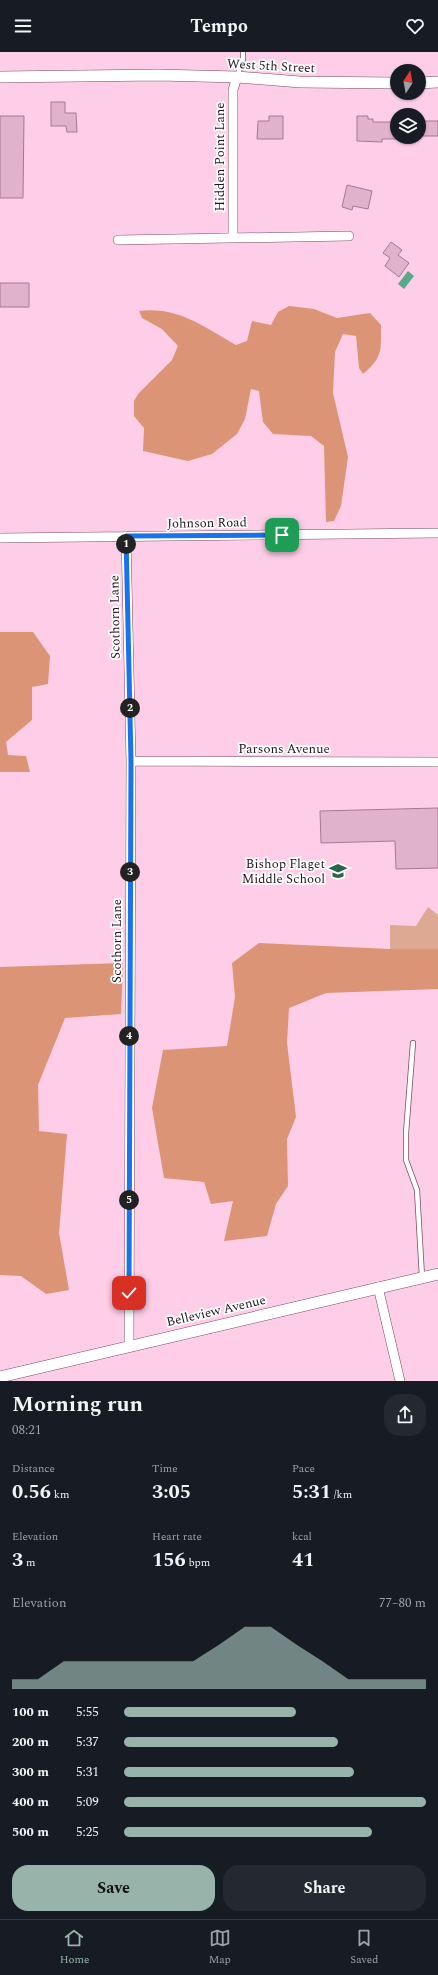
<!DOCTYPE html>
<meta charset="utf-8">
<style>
:root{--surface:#171b24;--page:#242831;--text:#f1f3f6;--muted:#9ea1a6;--line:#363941;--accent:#98b3aa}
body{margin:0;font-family:Spectral,serif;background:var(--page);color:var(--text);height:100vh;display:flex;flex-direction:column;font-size:15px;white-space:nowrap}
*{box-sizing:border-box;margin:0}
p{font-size:13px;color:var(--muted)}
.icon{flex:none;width:22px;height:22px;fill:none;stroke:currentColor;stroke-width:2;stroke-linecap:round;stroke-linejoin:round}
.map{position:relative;height:1329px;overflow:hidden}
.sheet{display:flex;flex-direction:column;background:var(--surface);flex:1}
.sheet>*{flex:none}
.needle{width:26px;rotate:11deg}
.controls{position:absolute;left:390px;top:12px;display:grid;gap:8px}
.controls a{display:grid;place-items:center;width:36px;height:36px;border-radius:50%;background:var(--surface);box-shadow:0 1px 3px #0004;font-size:20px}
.pin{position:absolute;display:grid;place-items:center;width:34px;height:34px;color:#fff;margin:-17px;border-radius:8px;box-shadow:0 2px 6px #0006}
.km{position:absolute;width:20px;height:20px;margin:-10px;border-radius:50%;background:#222;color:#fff;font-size:11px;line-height:20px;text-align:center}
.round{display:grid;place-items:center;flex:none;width:42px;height:42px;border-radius:16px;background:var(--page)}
.head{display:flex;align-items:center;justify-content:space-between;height:68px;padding:0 12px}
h1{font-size:22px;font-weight:700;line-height:30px}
.metrics{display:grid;grid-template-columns:repeat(3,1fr);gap:6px;height:68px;padding:4px 12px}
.metrics div{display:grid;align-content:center}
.metrics b{font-size:20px;font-weight:700}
.metrics small{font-size:11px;font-weight:400}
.metrics p{font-size:11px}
.chart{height:112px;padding:8px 12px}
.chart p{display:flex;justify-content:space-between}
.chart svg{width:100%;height:72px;margin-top:4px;fill:var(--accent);opacity:.7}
.cta{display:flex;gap:8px;margin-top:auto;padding:8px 12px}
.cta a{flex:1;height:46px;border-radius:16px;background:var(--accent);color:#111;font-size:16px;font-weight:700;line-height:46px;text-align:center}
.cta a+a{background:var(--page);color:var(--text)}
ul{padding:0 12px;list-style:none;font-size:13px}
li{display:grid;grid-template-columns:64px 48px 1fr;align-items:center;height:30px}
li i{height:10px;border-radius:5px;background:var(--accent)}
header{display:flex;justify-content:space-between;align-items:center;height:52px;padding:0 12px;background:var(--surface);font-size:18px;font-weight:700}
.menu{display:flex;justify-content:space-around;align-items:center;height:56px;border-top:1px solid var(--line);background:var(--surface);font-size:11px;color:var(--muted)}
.menu a{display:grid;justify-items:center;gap:2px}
.menu .active{color:var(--accent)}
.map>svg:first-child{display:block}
.green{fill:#dda992}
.forest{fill:#db9475}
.water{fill:#57aa88}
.building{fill:#e1b2cc;stroke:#a57992}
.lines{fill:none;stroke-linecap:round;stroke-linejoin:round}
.service-casing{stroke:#744c63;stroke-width:6}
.minor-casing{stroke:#744c63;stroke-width:10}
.tertiary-casing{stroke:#744c63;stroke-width:12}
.service{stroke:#fff;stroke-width:4.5}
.minor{stroke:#fff;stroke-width:9}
.tertiary{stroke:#fff;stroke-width:11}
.route-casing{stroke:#fff;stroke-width:8}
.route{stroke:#1a73e8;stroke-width:5}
.labels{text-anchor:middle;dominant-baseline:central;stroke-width:3.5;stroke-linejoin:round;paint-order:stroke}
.street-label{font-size:13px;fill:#23131c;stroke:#fff}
.poi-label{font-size:13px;fill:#23131c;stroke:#fff;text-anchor:end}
</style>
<header><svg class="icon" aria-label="menu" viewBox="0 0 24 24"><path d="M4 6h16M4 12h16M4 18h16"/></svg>Tempo<svg class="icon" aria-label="heart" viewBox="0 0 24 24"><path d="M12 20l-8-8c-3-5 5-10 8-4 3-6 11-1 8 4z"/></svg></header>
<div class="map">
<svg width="438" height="1329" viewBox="0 0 438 1329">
<rect width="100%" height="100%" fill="#fecee8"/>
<!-- green -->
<path class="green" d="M428 855 438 863V897H390V873L416 874Z"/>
<!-- forest -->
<path class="forest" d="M289 254 314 257 337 266 370 261 381 273C381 298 383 305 363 322L359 316 356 284 343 282 335 300 333 341 348 405 341 454 334 469 326 470 324 394 311 384 273 382 263 370 259 339 251 337 245 367 237 382 212 402 188 409 143 399 144 376 134 364V349L138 342 172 308 178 294 162 277 142 266 139 259C178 254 204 275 236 293L247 289 252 269 271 273 278 260Z
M0 580H33L50 604 48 632 32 635V668L6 690 8 703 26 704 30 720H0Z
M259 891 390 897H438V937L326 941 289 956 287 991 296 1065 287 1087 288 1134 276 1152 267 1184 224 1189 233 1149 211 1152 204 1130 164 1126 152 1056 163 998 227 994 235 945 232 911Z
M123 911 121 962 65 966 38 1033 39 1079 67 1082 59 1181 69 1238 46 1242 21 1224 0 1223V915Z"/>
<!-- water -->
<path class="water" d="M408 219 414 224 404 237 398 232Z"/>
<!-- building -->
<path class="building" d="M51 50H65V61H76L77 80H67L66 74H51Z
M0 64H24L23 146H0Z
M269 64H283V87H257L258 69H269Z
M357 64H368V67H373V70H397V87H382V90L357 89Z
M423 69H438V84H423Z
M347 133 372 139 368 157 353 154 352 158 342 155Z
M391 190 402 198 398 203 409 211 399 225 385 214 390 206 383 201Z
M0 231H29V255H0Z
M438 756V816L396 817 395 789 321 791 320 759Z"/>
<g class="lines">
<!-- service casing -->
<g class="service-casing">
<path id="service" d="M237 25 243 7V0
M413 991 406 1081V1108L417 1138 422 1225"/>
</g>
<!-- minor casing -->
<g class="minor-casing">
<path id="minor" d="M233 186V38L237 25
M118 188 349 184
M126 484 131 709 129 1294
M0 486 438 481
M131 709 438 710
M378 1235 400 1329"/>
</g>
<!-- tertiary casing -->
<g class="tertiary-casing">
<path id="tertiary" d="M0 25 159 23 237 25 300 30 397 31
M419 31 438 30
M0 1325 438 1222"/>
</g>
<!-- service -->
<use href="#service" class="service"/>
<!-- minor -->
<use href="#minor" class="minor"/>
<!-- tertiary -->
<use href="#tertiary" class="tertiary"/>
</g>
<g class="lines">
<!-- route casing -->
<g class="route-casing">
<path id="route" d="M129 1241 131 709 126 484 282 483"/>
</g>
<!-- route -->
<use href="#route" class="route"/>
</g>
<!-- icons -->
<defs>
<g id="school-bare" transform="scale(1.38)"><path d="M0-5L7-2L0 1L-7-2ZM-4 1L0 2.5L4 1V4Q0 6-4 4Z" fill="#2b644d" stroke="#fff" stroke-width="2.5" paint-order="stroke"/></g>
</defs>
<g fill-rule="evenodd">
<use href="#school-bare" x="338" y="819"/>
</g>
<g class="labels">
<!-- street labels -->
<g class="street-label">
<text transform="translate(271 14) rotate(3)">West 5th Street</text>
<text transform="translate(220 105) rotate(-90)">Hidden Point Lane</text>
<text transform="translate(207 471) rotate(-1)">Johnson Road</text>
<text transform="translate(115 565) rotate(-91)">Scothorn Lane</text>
<text x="284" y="697">Parsons Avenue</text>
<text transform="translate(117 889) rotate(-90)">Scothorn Lane</text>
<text transform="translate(216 1259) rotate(-13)">Belleview Avenue</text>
</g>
<!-- poi labels -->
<g class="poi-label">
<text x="325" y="812">Bishop Flaget<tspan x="325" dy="15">Middle School</tspan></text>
</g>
</g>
</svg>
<div class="controls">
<a><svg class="needle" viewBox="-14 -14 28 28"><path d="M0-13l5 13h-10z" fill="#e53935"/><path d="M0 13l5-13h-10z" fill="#9ea1a6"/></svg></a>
<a><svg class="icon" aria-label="layers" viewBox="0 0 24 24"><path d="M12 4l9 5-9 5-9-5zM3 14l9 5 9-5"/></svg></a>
</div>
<div class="pin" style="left:282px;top:483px;background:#1e9e55"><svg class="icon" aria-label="arrive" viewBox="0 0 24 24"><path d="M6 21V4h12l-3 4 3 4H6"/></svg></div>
<div class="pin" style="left:129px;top:1241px;background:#d93025"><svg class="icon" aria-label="check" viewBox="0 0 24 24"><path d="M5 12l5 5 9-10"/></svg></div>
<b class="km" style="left:126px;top:492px">1</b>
<b class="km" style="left:130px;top:656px">2</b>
<b class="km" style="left:130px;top:820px">3</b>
<b class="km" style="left:129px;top:984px">4</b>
<b class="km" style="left:129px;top:1148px">5</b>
</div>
<section class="sheet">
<div class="head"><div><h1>Morning run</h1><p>08:21</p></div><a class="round"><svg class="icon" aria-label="share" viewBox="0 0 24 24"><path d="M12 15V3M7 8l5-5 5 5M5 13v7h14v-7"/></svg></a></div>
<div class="metrics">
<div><p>Distance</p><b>0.56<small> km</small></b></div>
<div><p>Time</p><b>3:05</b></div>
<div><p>Pace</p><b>5:31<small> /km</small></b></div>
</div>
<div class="metrics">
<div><p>Elevation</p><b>3<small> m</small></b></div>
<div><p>Heart rate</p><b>156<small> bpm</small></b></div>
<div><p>kcal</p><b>41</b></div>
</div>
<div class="chart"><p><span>Elevation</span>77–80 m</p>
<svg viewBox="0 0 160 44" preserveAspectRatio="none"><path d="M0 44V38L10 38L20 27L30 27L40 27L50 27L60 27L70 27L80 17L90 6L100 6L110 17L120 27L130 38L140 38L150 38L160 38V44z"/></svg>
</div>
<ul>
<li><b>100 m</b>5:55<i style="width:57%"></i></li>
<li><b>200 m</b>5:37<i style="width:71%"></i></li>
<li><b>300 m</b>5:31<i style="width:76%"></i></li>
<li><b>400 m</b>5:09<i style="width:100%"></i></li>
<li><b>500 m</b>5:25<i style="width:82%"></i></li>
</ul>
<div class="cta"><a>Save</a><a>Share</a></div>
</section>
<nav class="menu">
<a class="active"><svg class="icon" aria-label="home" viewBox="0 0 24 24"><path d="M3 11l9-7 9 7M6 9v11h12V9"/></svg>Home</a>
<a><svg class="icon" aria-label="map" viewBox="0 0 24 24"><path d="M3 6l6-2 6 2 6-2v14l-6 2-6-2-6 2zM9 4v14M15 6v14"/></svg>Map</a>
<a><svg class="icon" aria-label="saved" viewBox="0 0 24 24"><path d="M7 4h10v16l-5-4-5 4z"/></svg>Saved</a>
</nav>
